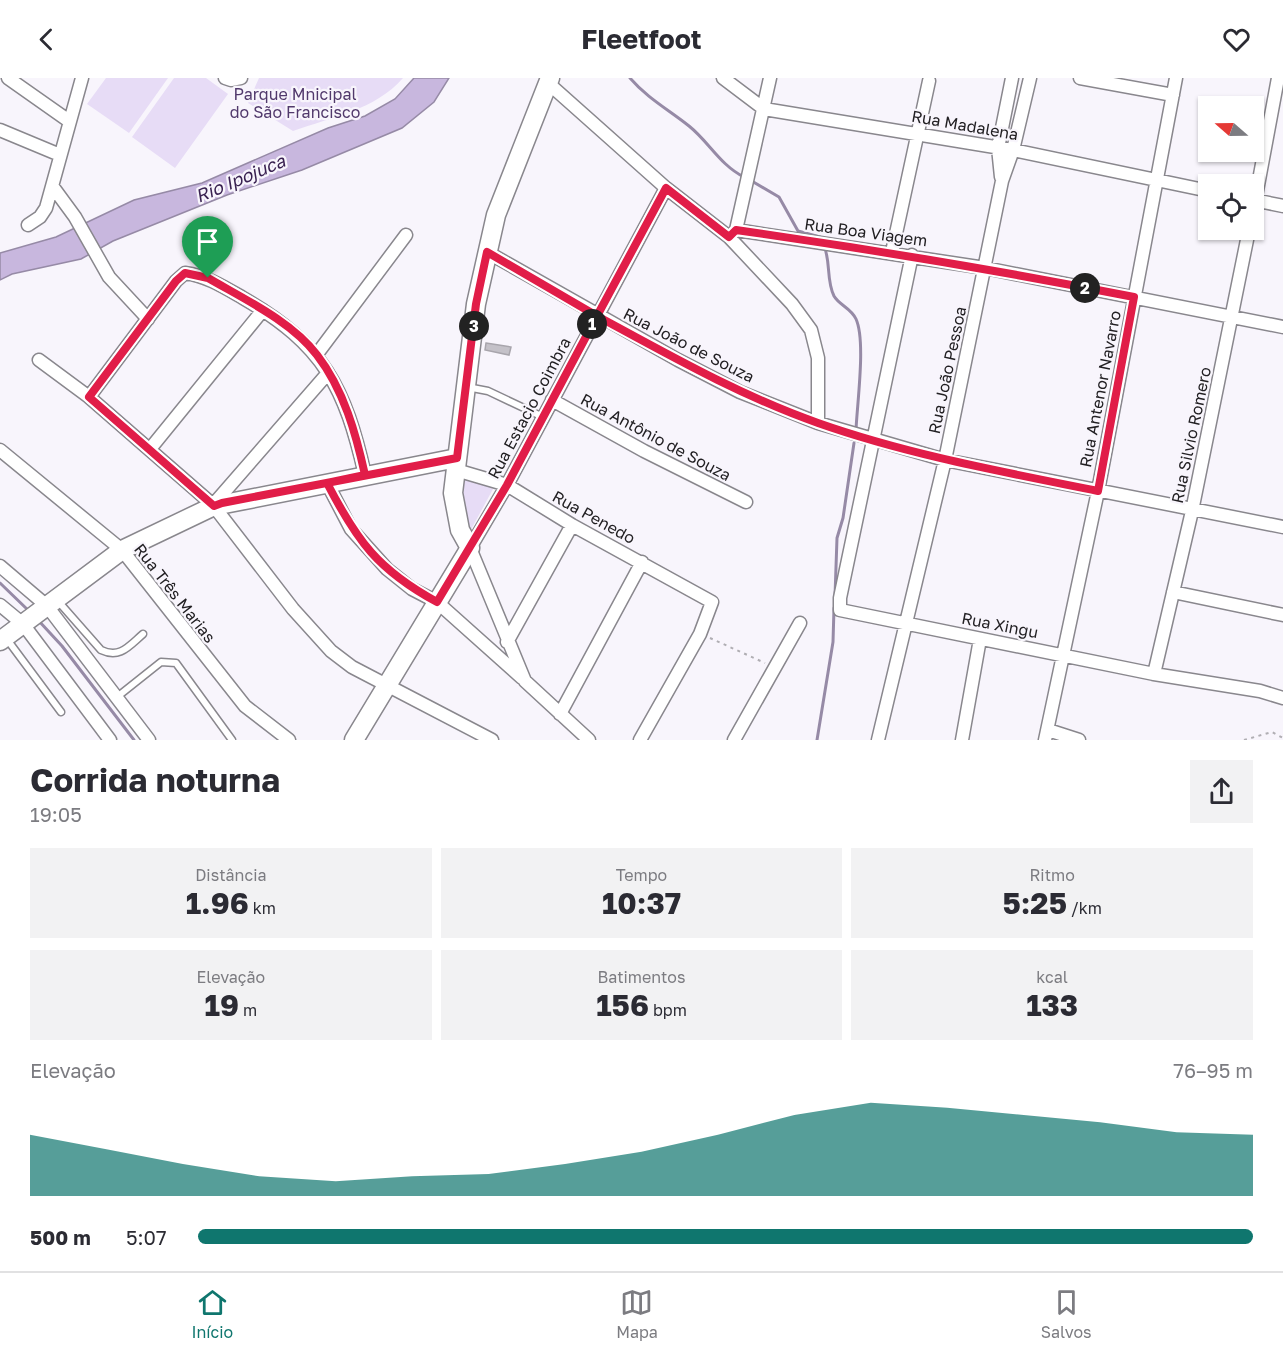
<!DOCTYPE html>
<html lang="pt">
<meta charset="utf-8">
<style>
:root{--surface:#fff;--page:#f2f2f3;--text:#2b2b33;--muted:#7c7c81;--line:#e1e1e2;--accent:#0f766e}
body{margin:0;font-family:"Golos Text",sans-serif;background:var(--page);color:var(--text);height:100vh;display:flex;flex-direction:column;font-size:22px;white-space:nowrap}
*{box-sizing:border-box;margin:0}
p{font-size:20px;color:var(--muted)}
.icon{flex:none;width:33px;height:33px;fill:none;stroke:currentColor;stroke-width:2;stroke-linecap:round;stroke-linejoin:round}
.map{position:relative;height:662px;overflow:hidden}
.sheet{display:flex;flex-direction:column;background:var(--surface);flex:1}
.sheet>*{flex:none}
.needle{width:39px;rotate:290deg}
.fabs{position:absolute;left:1198px;top:18px;display:grid;gap:12px}
.fabs a{display:grid;place-items:center;width:66px;height:66px;border-radius:0px;background:var(--surface);box-shadow:0 2px 4px #0004;font-size:30px}
.pin{position:absolute;display:grid;place-items:center;width:51px;height:51px;color:#fff;margin:-62px -26px;border-radius:50% 50% 50% 0;rotate:-45deg;box-shadow:0 0 6px #0007}
.pin .icon{rotate:45deg}
.km{position:absolute;width:30px;height:30px;margin:-15px;border-radius:50%;background:#222;color:#fff;font-size:16px;line-height:30px;text-align:center}
.round{display:grid;place-items:center;flex:none;width:63px;height:63px;border-radius:0px;background:var(--page)}
.head{display:flex;align-items:center;justify-content:space-between;height:102px;padding:0 30px}
h1{font-size:33px;font-weight:700;line-height:45px}
.stats{display:grid;grid-template-columns:repeat(3,1fr);gap:9px;height:102px;padding:6px 30px}
.stats div{display:grid;align-content:center;border-radius:0px;background:var(--page);text-align:center}
.stats b{font-size:30px;font-weight:700}
.stats small{font-size:16px;font-weight:400}
.stats p{font-size:16px}
.chart{height:168px;padding:12px 30px}
.chart p{display:flex;justify-content:space-between}
.chart svg{width:100%;height:108px;margin-top:6px;fill:var(--accent);opacity:.7}
ul{padding:0 30px;list-style:none;font-size:20px}
li{display:grid;grid-template-columns:96px 72px 1fr;align-items:center;height:45px}
li i{height:15px;border-radius:8px;background:var(--accent)}
header{display:flex;justify-content:space-between;align-items:center;height:78px;padding:0 30px;background:var(--surface);font-size:27px;font-weight:700}
.tab-bar{display:flex;justify-content:space-around;align-items:center;height:84px;border-top:2px solid var(--line);background:var(--surface);font-size:16px;color:var(--muted)}
.tab-bar a{display:grid;justify-items:center;gap:3px}
.tab-bar .active{color:var(--accent)}
.map>svg:first-child{display:block}
.green{fill:#e7dcf6}
.water{fill:#c8b7de;stroke:#968aa6;stroke-width:1.5}
.lines{fill:none;stroke-linecap:round;stroke-linejoin:round}
.stream{stroke:#968aa6;stroke-width:3}
.building{fill:#c4c1c8;stroke:#a8a5ac;stroke-width:1.5}
.lane-casing{stroke:#89878d;stroke-width:9}
.street-casing{stroke:#89878d;stroke-width:15}
.secondary-casing{stroke:#89878d;stroke-width:21}
.path{stroke:#b0aeb3;stroke-width:2;stroke-dasharray:3 4.5;stroke-linecap:butt}
.lane{stroke:#fff;stroke-width:6}
.street{stroke:#fff;stroke-width:12}
.secondary{stroke:#fff;stroke-width:18}
.route-casing{stroke:#fff;stroke-width:12}
.route{stroke:#e11d48;stroke-width:8}
.labels{text-anchor:middle;dominant-baseline:central;stroke-width:4.5;stroke-linejoin:round;paint-order:stroke}
.park-label{font-size:16px;fill:#51396c;stroke:#f8f5fc}
.street-label{font-size:16px;fill:#222023;stroke:#f8f5fc}
.water-label{font-size:18px;font-style:italic;fill:#392151;stroke:#f8f5fc}
</style>
<header><svg class="icon" aria-label="back" viewBox="0 0 24 24"><path d="M15 5l-7 7 7 7"/></svg>Fleetfoot<svg class="icon" aria-label="heart" viewBox="0 0 24 24"><path d="M12 20l-8-8c-3-5 5-10 8-4 3-6 11-1 8 4z"/></svg></header>
<div class="map">
<svg width="1283" height="662" viewBox="0 0 1283 662">
<rect width="100%" height="100%" fill="#f8f5fc"/>
<!-- green -->
<path class="green" d="M106 0H168L129 55 87 26Z
M174 0H206L228 16 175 90 132 59Z
M259 0H403C375 32 332 39 293 53L248 25Z
M458 389 493 411 467 459Z"/>
<!-- water -->
<path class="water" d="M414 0H449L434 24 402 50 302 92 227 117 113 163 81 181 12 196 0 202V175L56 159 134 122 202 105 328 50 365 38 395 21Z"/>
<g class="lines">
<!-- stream -->
<path class="stream" d="M630 0C647 20 669 32 689 48 709 64 720 87 744 99
M750 102 779 119 798 153 820 159
M824 168C831 184 826 202 834 218 839 227 851 230 856 241 866 263 857 326 856 352
M0 505 29 533
M835 518 837 460 843 440 854 365
M38 542 62 568 134 662
M817 662 833 564 834 530"/>
</g>
<!-- building -->
<path class="building" d="M486 265 511 269 509 277 485 272Z"/>
<g class="lines">
<!-- lane casing -->
<g class="lane-casing">
<path id="lane" d="M467 309 488 313 543 339
M57 522 101 572C120 581 129 568 143 556
M6 560 61 634
M117 619 161 584 176 585 232 662"/>
</g>
<!-- street casing -->
<g class="street-casing">
<path id="street" d="M8 0 69 43
M225 0 231 2 241 0
M723 0 764 31 1013 72 1209 113
M1080 0 1173 17
M548 5 666 110 729 159 792 226 811 252 818 280V345
M0 52 60 77
M1001 99 998 70 1012 0
M53 109 75 139 109 199 148 241
M1254 122 1283 128
M1254 129 1278 0
M28 147 40 139 46 130 82 0
M736 152 770 0
M729 159 736 152 985 190 1283 249
M487 174 678 282 740 314 818 345 945 382 1283 449
M892 174 929 3
M912 177 840 520V532L1154 596 1192 433 1249 152
M317 276 406 157
M39 282 89 319 213 427 293 531 331 573 352 589 492 662
M89 319 176 203 185 195C207 198 224 209 243 220 324 267 345 309 365 397
M552 322 644 373 746 424
M150 371 263 232
M0 372 122 472 245 628 289 662
M456 392 507 407 572 447 712 524 700 556 640 662
M327 405 351 451 387 491 412 511 437 524 522 600
M213 427 328 295
M0 488 47 528 149 662
M1173 514 1283 537
M0 527 23 546 110 662
M507 564 572 447
M1154 596 1260 613 1283 620
M560 636 642 484
M1048 652 1079 662
M589 662 525 603 470 470 507 407 666 110
M734 662 800 545
M878 662 945 382 1002 103 1013 72 1030 0
M962 662 980 561
M1045 662 1098 413 1176 0"/>
</g>
<!-- secondary casing -->
<g class="secondary-casing">
<path id="secondary" d="M0 563 122 472 214 428 457 380
M354 662 470 470 460 452 453 415 476 226 496 137 550 0"/>
</g>
<!-- path -->
<path class="path" d="M710 560 765 585
M1244 662 1272 654 1283 660"/>
<!-- lane -->
<use href="#lane" class="lane"/>
<!-- street -->
<use href="#street" class="street"/>
<!-- secondary -->
<use href="#secondary" class="secondary"/>
</g>
<g class="lines">
<!-- route casing -->
<g class="route-casing">
<path id="route" d="M208 200C244 221 291 243 317 277 344 312 356 356 365 397L327 405C357 463 378 492 437 524L507 407 597 238C669 277 741 318 818 345 909 377 1004 394 1098 413L1134 219C1002 193 870 171 736 152L729 159 666 110 597 238 487 174 476 226 457 380C379 395 301 410 222 425L214 428 89 319 176 203 185 195 208 200"/>
</g>
<!-- route -->
<use href="#route" class="route"/>
</g>
<g class="labels">
<!-- park labels -->
<g class="park-label">
<text x="295" y="16">Parque Mnicipal<tspan x="295" dy="18">do São Francisco</tspan></text>
</g>
<!-- street labels -->
<g class="street-label">
<text transform="translate(965 47) rotate(10)">Rua Madalena</text>
<text transform="translate(866 154) rotate(8)">Rua Boa Viagem</text>
<text transform="translate(689 267) rotate(27)">Rua João de Souza</text>
<text transform="translate(947 292) rotate(-78)">Rua João Pessoa</text>
<text transform="translate(1100 311) rotate(-79)">Rua Antenor Navarro</text>
<text transform="translate(529 330) rotate(-62)">Rua Estacio Coimbra</text>
<text transform="translate(1191 357) rotate(-78)">Rua Silvio Romero</text>
<text transform="translate(656 359) rotate(28)">Rua Antônio de Souza</text>
<text transform="translate(594 439) rotate(29)">Rua Penedo</text>
<text transform="translate(175 515) rotate(52)">Rua Três Marias</text>
<text transform="translate(1000 547) rotate(11)">Rua Xingu</text>
</g>
<!-- water labels -->
<g class="water-label">
<text transform="translate(240 100) rotate(-23)">Rio Ipojuca</text>
</g>
</g>
</svg>
<div class="fabs">
<a><svg class="needle" viewBox="-14 -14 28 28"><path d="M0-13l5 13h-10z" fill="#e53935"/><path d="M0 13l5-13h-10z" fill="#7c7c81"/></svg></a>
<a><svg class="icon" aria-label="locate" viewBox="0 0 24 24"><circle cx="12" cy="12" r="6"/><path d="M12 2v4M12 18v4M2 12h4M18 12h4"/></svg></a>
</div>
<div class="pin" style="left:208px;top:200px;background:#1e9e55"><svg class="icon" aria-label="arrive" viewBox="0 0 24 24"><path d="M6 21V4h12l-3 4 3 4H6"/></svg></div>
<b class="km" style="left:592px;top:246px">1</b>
<b class="km" style="left:1085px;top:210px">2</b>
<b class="km" style="left:474px;top:248px">3</b>
</div>
<section class="sheet">
<div class="head"><div><h1>Corrida noturna</h1><p>19:05</p></div><a class="round"><svg class="icon" aria-label="share" viewBox="0 0 24 24"><path d="M12 15V3M7 8l5-5 5 5M5 13v7h14v-7"/></svg></a></div>
<div class="stats">
<div><p>Distância</p><b>1.96<small> km</small></b></div>
<div><p>Tempo</p><b>10:37</b></div>
<div><p>Ritmo</p><b>5:25<small> /km</small></b></div>
</div>
<div class="stats">
<div><p>Elevação</p><b>19<small> m</small></b></div>
<div><p>Batimentos</p><b>156<small> bpm</small></b></div>
<div><p>kcal</p><b>133</b></div>
</div>
<div class="chart"><p><span>Elevação</span>76–95 m</p>
<svg viewBox="0 0 160 44" preserveAspectRatio="none"><path d="M0 44V19L10 25L20 31L30 36L40 38L50 36L60 35L70 31L80 26L90 19L100 11L110 6L120 8L130 11L140 14L150 18L160 19V44z"/></svg>
</div>
<ul>
<li><b>500 m</b>5:07<i style="width:100%"></i></li>
</ul>
</section>
<nav class="tab-bar">
<a class="active"><svg class="icon" aria-label="home" viewBox="0 0 24 24"><path d="M3 11l9-7 9 7M6 9v11h12V9"/></svg>Início</a>
<a><svg class="icon" aria-label="map" viewBox="0 0 24 24"><path d="M3 6l6-2 6 2 6-2v14l-6 2-6-2-6 2zM9 4v14M15 6v14"/></svg>Mapa</a>
<a><svg class="icon" aria-label="saved" viewBox="0 0 24 24"><path d="M7 4h10v16l-5-4-5 4z"/></svg>Salvos</a>
</nav>
